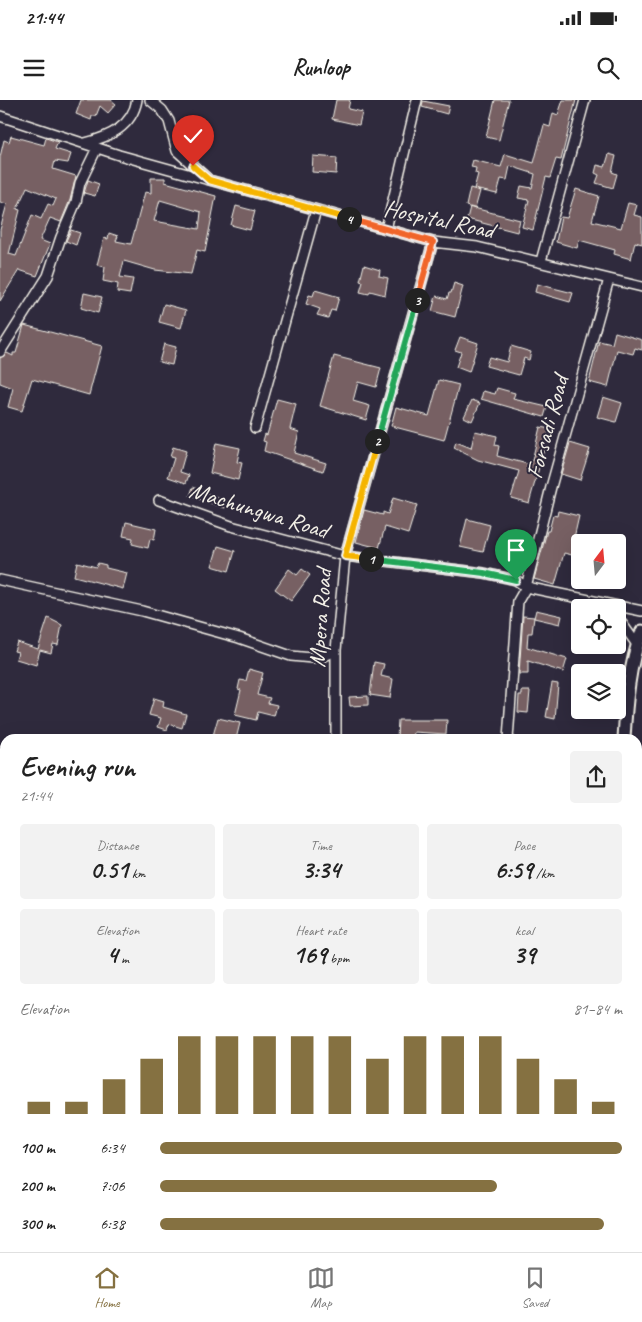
<!DOCTYPE html>
<meta charset="utf-8">
<style>
:root{--surface:#fff;--page:#f2f2f2;--text:#222;--muted:#767676;--line:#e0e0e0;--accent:#857141}
body{margin:0;font-family:Caveat,sans-serif;background:var(--page);color:var(--text);height:100vh;display:flex;flex-direction:column;font-size:19px;white-space:nowrap}
*{box-sizing:border-box;margin:0}
p{font-size:16px;color:var(--muted)}
.icon{flex:none;width:28px;height:28px;fill:none;stroke:currentColor;stroke-width:2;stroke-linecap:round;stroke-linejoin:round}
.map{position:relative;flex:1;overflow:hidden}
.panel{position:absolute;left:0px;top:634px;width:642px;height:519px;display:flex;flex-direction:column;background:var(--surface);border-radius:15px 15px 0 0;box-shadow:0 5px 20px #0002}
.panel>*{flex:none}
.needle{width:32px;rotate:16deg}
.tools{position:absolute;left:571px;top:434px;display:grid;gap:10px}
.tools a{display:grid;place-items:center;width:55px;height:55px;border-radius:5px;background:var(--surface);box-shadow:0 5px 20px #0002;font-size:25px}
.pin{position:absolute;display:grid;place-items:center;width:42px;height:42px;color:#fff;margin:-51px -21px;border-radius:50% 50% 50% 0;rotate:-45deg;box-shadow:0 0 5px #0007}
.pin .icon{rotate:45deg}
.km{position:absolute;width:25px;height:25px;margin:-12px;border-radius:50%;background:#222;color:#fff;font-size:14px;line-height:25px;text-align:center}
.round{display:grid;place-items:center;flex:none;width:52px;height:52px;border-radius:5px;background:var(--page)}
.headline{display:flex;align-items:center;justify-content:space-between;height:85px;padding:0 20px}
h1{font-size:28px;font-weight:800;line-height:38px}
.metrics{display:grid;grid-template-columns:repeat(3,1fr);gap:8px;height:85px;padding:5px 20px}
.metrics div{display:grid;align-content:center;border-radius:5px;background:var(--page);text-align:center}
.metrics b{font-size:25px;font-weight:800}
.metrics small{font-size:14px;font-weight:400}
.metrics p{font-size:14px}
.chart{height:140px;padding:10px 20px}
.chart p{display:flex;justify-content:space-between}
.chart svg{width:100%;height:90px;margin-top:5px;stroke:var(--accent);stroke-width:6}
ul{padding:0 20px;list-style:none;font-size:16px}
li{display:grid;grid-template-columns:80px 60px 1fr;align-items:center;height:38px}
li i{height:12px;border-radius:6px;background:var(--accent)}
.status{display:flex;justify-content:space-between;align-items:center;height:35px;padding:0 25px;background:var(--surface);direction:ltr}
.status svg{height:14px;fill:currentColor}
header{display:flex;justify-content:space-between;align-items:center;height:65px;padding:0 20px;background:var(--surface);font-size:22px;font-weight:800}
.tab-bar{display:flex;justify-content:space-around;align-items:center;height:70px;border-top:1px solid var(--line);background:var(--surface);font-size:14px;color:var(--muted)}
.tab-bar a{display:grid;justify-items:center;gap:2px}
.tab-bar .active{color:var(--accent)}
.map>svg:first-child{display:block}
.building{fill:#776164;stroke:#f4f1e8;fill-rule:evenodd}
.lines{fill:none;stroke-linecap:round;stroke-linejoin:round}
.minor-casing{stroke:#f4f1e8;stroke-width:12}
.tertiary-casing{stroke:#f4f1e8;stroke-width:15}
.minor{stroke:#2f2a3d;stroke-width:9}
.tertiary{stroke:#2f2a3d;stroke-width:11}
.split-1-casing{stroke:#fff;stroke-width:10}
.split-2-casing{stroke:#fff;stroke-width:10}
.split-3-casing{stroke:#fff;stroke-width:10}
.split-4-casing{stroke:#fff;stroke-width:10}
.split-5-casing{stroke:#fff;stroke-width:10}
.split-1{stroke:#22a559;stroke-width:6}
.split-2{stroke:#f5b400;stroke-width:6}
.split-3{stroke:#22a559;stroke-width:6}
.split-4{stroke:#f0652b;stroke-width:6}
.split-5{stroke:#f5b400;stroke-width:6}
.labels{text-anchor:middle;dominant-baseline:central;stroke-width:4;stroke-linejoin:round;paint-order:stroke}
.street-label{font-size:24px;fill:#f4f1e8;stroke:#2f2a3d}
</style>
<div class="status"><b>21:44</b><svg viewBox="0 0 49 12"><path d="M0 12V9h3v3zM5 12V6h3v6zM10 12V3h3v9zM15 12V0h3v12zM26 1h20v11H26zM47 4h2v5h-2z"/></svg></div>
<header><svg class="icon" aria-label="menu" viewBox="0 0 24 24"><path d="M4 6h16M4 12h16M4 18h16"/></svg>Runloop<svg class="icon" aria-label="search" viewBox="0 0 24 24"><circle cx="10" cy="10" r="6"/><path d="M15 15l6 6"/></svg></header>
<div class="map">
<svg width="642" height="1152" viewBox="0 0 642 1152">
<rect width="100%" height="100%" fill="#2f2a3d"/>
<filter id="ink" filterUnits="userSpaceOnUse"><feTurbulence type="fractalNoise" baseFrequency=".02" numOctaves="2"/><feDisplacementMap in="SourceGraphic" scale="10" xChannelSelector="R" yChannelSelector="G"/><feConvolveMatrix kernelMatrix="1 2 1 2 8 2 1 2 1" color-interpolation-filters="sRGB"/></filter>
<g filter="url(#ink)">
<!-- building -->
<path class="building" d="M81 0H111L116 4 108 13 100 6 96 16H92L91 20 76 14Z
M336 0H350L348 9 362 12 359 25 332 19Z
M495 0H509L499 40 486 37Z
M563 0H576L561 60 556 59 550 78 546 77 533 130 522 127 529 100 518 98 521 86 532 88 535 74 510 66 507 80 501 79 497 94 474 89 478 74 475 73 476 68 471 67 473 60 501 67 505 54 534 63 544 25 550 27 553 13 558 15Z
M423 1 449 6 447 14 422 7Z
M11 36 44 45 46 38 58 42 55 49 71 54 68 63 55 61 53 69 76 76 70 100 61 122 50 118 40 140 50 144 37 176 19 170 0 201V130L7 104 0 102V57L4 40 9 42ZM27 87 56 99 53 106 48 104 41 119 32 115 16 156 9 154 20 110 17 109Z
M609 54 616 56 612 72 617 74 613 88 596 83 599 75 595 73 597 65 605 67Z
M313 56 337 58 336 74 312 72Z
M151 78H165V82L216 96 205 152 197 150 191 174 155 170 124 161 120 177 133 179 130 194 117 192 118 184 103 181 105 167 97 165 104 138 108 139 109 133 118 136 116 141 131 144 145 92 151 93ZM160 100 201 112 199 129 154 121Z
M88 80 99 84 95 96 84 93Z
M470 88 480 91 475 109 466 106Z
M576 89 599 96 592 121 621 128 628 103 637 105 634 115 642 117V144L635 142 631 159 614 154 615 150 579 140 577 148 556 142 561 117 567 118Z
M236 106 255 111 250 130 231 125Z
M470 107 520 120 517 132 467 119Z
M71 130 80 133 76 145 66 141Z
M364 165 380 170 379 176 388 178 385 195 370 191 369 194 360 192 363 182 360 181Z
M454 183 463 186 455 217 432 211 436 196 447 199 449 193H451Z
M537 184 573 193 570 202 535 192Z
M315 190 339 197 335 211 331 210 328 218 317 215 320 209 306 204 309 195 313 196Z
M84 193 102 197 98 213 81 208Z
M164 204 186 210 181 228 159 222Z
M24 225 102 246 89 295 32 279 22 311 8 307 13 288 0 283V258L7 253 13 256V253H16Z
M615 232 642 240V250L635 248 633 254 617 250 608 287 589 282 599 241 612 244Z
M460 237 478 243 469 272 456 267 461 252 455 250Z
M164 244 176 247 172 265 159 262Z
M511 246 531 252 529 260 524 258 519 275 486 266 489 257 507 262Z
M334 256 381 268 376 287 358 282 353 301 370 306 366 320 320 306Z
M439 280 459 285 444 340 391 326 396 307 429 316Z
M497 288 515 293 513 299 547 307 544 317 481 299 483 291 495 294Z
M603 297 622 303 616 322 597 317Z
M277 299 296 304 290 329 299 332 294 353 326 363 323 371 264 351 266 342 263 341 265 334 267 335Z
M472 300 480 303 472 321 464 317Z
M540 327 550 329 529 403 511 398 519 371 478 360 454 348 456 342 471 348 475 331 497 336 495 345 499 346 497 356 531 365Z
M216 343 240 348 237 362 242 363 238 380 210 373Z
M570 343 590 349 580 380 561 374Z
M173 347 186 351 180 372 189 375 186 383 168 377 174 358 170 357Z
M193 387 227 402 225 408 190 396Z
M393 398 417 405 408 434 385 427 379 448 356 442 364 410 383 415V412L388 414Z
M558 411 579 416 574 438 580 440V457L564 453 555 485 534 479 547 431H549L553 415 557 416Z
M467 419 490 425 483 452 460 447Z
M126 422 156 429 154 440 150 439 148 448 132 444 133 438 123 436Z
M509 431 522 434 517 454 505 451Z
M218 446 235 451 229 471 212 466Z
M77 462 96 467 98 463 106 465V468L127 473 123 489 74 476Z
M289 469 297 475 302 469 310 475 291 501 275 489Z
M536 510 562 516 560 524 534 518Z
M523 516 534 517 532 533H528L527 547 567 559 563 572 528 561V574H519Z
M48 518 62 525 58 545 53 544 51 553 40 550 36 565 16 559 18 552 14 551 17 542 38 549Z
M374 562 384 564 381 576 393 579 390 598 370 595Z
M249 569 263 573 257 595 270 598 268 603 277 605 274 616 258 612 256 620 235 615 241 590 238 589 240 580 246 581Z
M552 583 558 584 555 619 546 617Z
M522 591H530L528 613 518 612 519 595H522Z
M368 596V605L350 606 349 597Z
M154 598 164 601 163 607 186 614 182 628 169 624 167 630 158 627 161 618 149 615Z
M218 618 240 623 236 639H212Z
M398 620H447L446 634 414 632 413 639H397Z"/>
<g class="lines">
<!-- minor casing -->
<g class="minor-casing">
<path id="minor" d="M150 0 162 10 169 21 177 51 207 78
M0 16 119 55 433 142 477 147 642 187
M85 43C109 37 132 27 137 0
M386 129 417 0
M541 161 585 0
M0 252 48 176 61 137 76 102 80 83 97 48
M255 328 316 110
M159 400 231 426 345 456 484 473 516 480 526 487 642 511
M0 480 142 511 239 538 291 556 312 558 325 556 336 550
M618 518 638 546
M336 639V550L345 456 433 142
M508 639 518 501 526 487 551 387 609 179
M0 651 5 652
M0 820 5 821
M638 843 642 844
M0 1033 5 1035
M0 1072 5 1064
M507 1148 529 1152
M283 1152 284 1148"/>
</g>
<!-- tertiary casing -->
<g class="tertiary-casing">
<path id="tertiary" d="M624 639C626 603 629 565 642 531
M617 1152 618 1148"/>
</g>
<!-- minor -->
<use href="#minor" class="minor"/>
<!-- tertiary -->
<use href="#tertiary" class="tertiary"/>
</g>
</g>
<g class="lines" filter="url(#ink)">
<!-- split-1 casing -->
<g class="split-1-casing">
<path id="split-1" d="M371 459 484 473 516 480"/>
</g>
<!-- split-2 casing -->
<g class="split-2-casing">
<path id="split-2" d="M371 459 345 456 377 341"/>
</g>
<!-- split-3 casing -->
<g class="split-3-casing">
<path id="split-3" d="M377 341 417 200"/>
</g>
<!-- split-4 casing -->
<g class="split-4-casing">
<path id="split-4" d="M349 119 433 142 417 200"/>
</g>
<!-- split-5 casing -->
<g class="split-5-casing">
<path id="split-5" d="M193 66 209 80 349 119"/>
</g>
<!-- split-1 -->
<use href="#split-1" class="split-1"/>
<!-- split-2 -->
<use href="#split-2" class="split-2"/>
<!-- split-3 -->
<use href="#split-3" class="split-3"/>
<!-- split-4 -->
<use href="#split-4" class="split-4"/>
<!-- split-5 -->
<use href="#split-5" class="split-5"/>
</g>
<g class="labels">
<!-- street labels -->
<g class="street-label">
<text transform="translate(439 119) rotate(12)">Hospital Road</text>
<text transform="translate(547 327) rotate(-75)">Forsadi Road</text>
<text transform="translate(259 410) rotate(17)">Machungwa Road</text>
<text transform="translate(320 518) rotate(-86)">Mpera Road</text>
</g>
</g>
</svg>
<div class="tools">
<a><svg class="needle" viewBox="-14 -14 28 28"><path d="M0-13l5 13h-10z" fill="#e53935"/><path d="M0 13l5-13h-10z" fill="#767676"/></svg></a>
<a><svg class="icon" aria-label="locate" viewBox="0 0 24 24"><circle cx="12" cy="12" r="6"/><path d="M12 2v4M12 18v4M2 12h4M18 12h4"/></svg></a>
<a><svg class="icon" aria-label="layers" viewBox="0 0 24 24"><path d="M12 4l9 5-9 5-9-5zM3 14l9 5 9-5"/></svg></a>
</div>
<div class="pin" style="left:516px;top:480px;background:#1e9e55"><svg class="icon" aria-label="arrive" viewBox="0 0 24 24"><path d="M6 21V4h12l-3 4 3 4H6"/></svg></div>
<div class="pin" style="left:193px;top:66px;background:#d93025"><svg class="icon" aria-label="check" viewBox="0 0 24 24"><path d="M5 12l5 5 9-10"/></svg></div>
<b class="km" style="left:371px;top:459px">1</b>
<b class="km" style="left:377px;top:341px">2</b>
<b class="km" style="left:417px;top:200px">3</b>
<b class="km" style="left:349px;top:119px">4</b>
<section class="panel">
<div class="headline"><div><h1>Evening run</h1><p>21:44</p></div><a class="round"><svg class="icon" aria-label="share" viewBox="0 0 24 24"><path d="M12 15V3M7 8l5-5 5 5M5 13v7h14v-7"/></svg></a></div>
<div class="metrics">
<div><p>Distance</p><b>0.51<small> km</small></b></div>
<div><p>Time</p><b>3:34</b></div>
<div><p>Pace</p><b>6:59<small> /km</small></b></div>
</div>
<div class="metrics">
<div><p>Elevation</p><b>4<small> m</small></b></div>
<div><p>Heart rate</p><b>169<small> bpm</small></b></div>
<div><p>kcal</p><b>39</b></div>
</div>
<div class="chart"><p><span>Elevation</span>81–84 m</p>
<svg viewBox="0 0 160 44" preserveAspectRatio="none"><path d="M5 44V38M15 44V38M25 44V27M35 44V17M45 44V6M55 44V6M65 44V6M75 44V6M85 44V6M95 44V17M105 44V6M115 44V6M125 44V6M135 44V17M145 44V27M155 44V38"/></svg>
</div>
<ul>
<li><b>100 m</b>6:34<i style="width:100%"></i></li>
<li><b>200 m</b>7:06<i style="width:73%"></i></li>
<li><b>300 m</b>6:38<i style="width:96%"></i></li>
</ul>
</section>
</div>
<nav class="tab-bar">
<a class="active"><svg class="icon" aria-label="home" viewBox="0 0 24 24"><path d="M3 11l9-7 9 7M6 9v11h12V9"/></svg>Home</a>
<a><svg class="icon" aria-label="map" viewBox="0 0 24 24"><path d="M3 6l6-2 6 2 6-2v14l-6 2-6-2-6 2zM9 4v14M15 6v14"/></svg>Map</a>
<a><svg class="icon" aria-label="saved" viewBox="0 0 24 24"><path d="M7 4h10v16l-5-4-5 4z"/></svg>Saved</a>
</nav>
